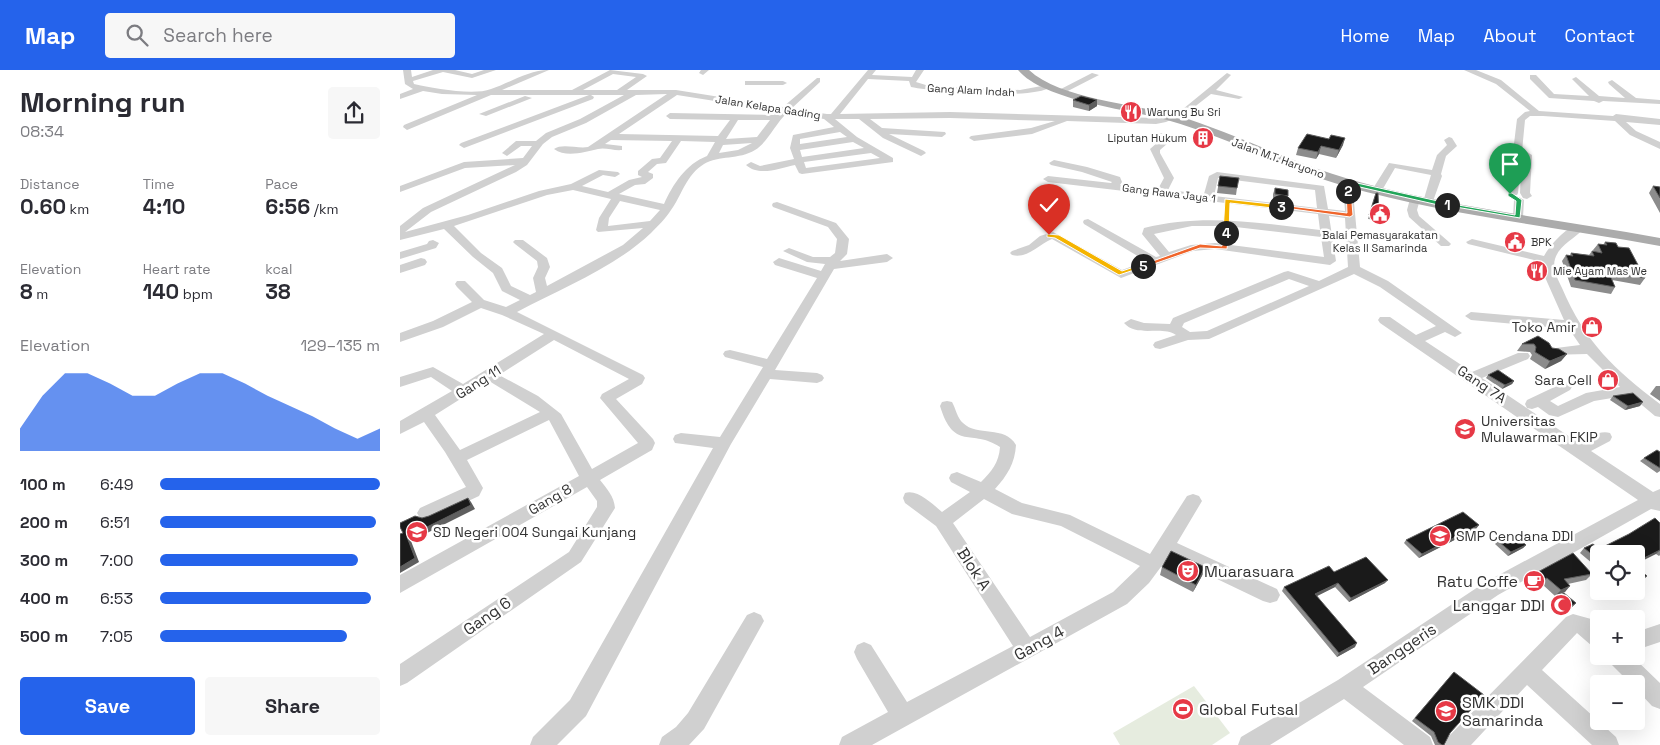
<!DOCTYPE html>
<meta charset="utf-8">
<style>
:root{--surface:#fff;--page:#f7f7f7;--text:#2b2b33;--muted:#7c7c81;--accent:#2563eb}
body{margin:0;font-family:"Space Grotesk",sans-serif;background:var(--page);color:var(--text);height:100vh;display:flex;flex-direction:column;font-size:19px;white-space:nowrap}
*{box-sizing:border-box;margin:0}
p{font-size:16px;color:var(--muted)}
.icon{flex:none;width:28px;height:28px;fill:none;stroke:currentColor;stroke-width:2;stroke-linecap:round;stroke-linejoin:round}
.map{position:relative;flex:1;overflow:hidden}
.side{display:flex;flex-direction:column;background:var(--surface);width:400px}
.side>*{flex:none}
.tools{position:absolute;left:1190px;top:475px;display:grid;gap:10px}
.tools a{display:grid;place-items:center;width:55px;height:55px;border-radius:5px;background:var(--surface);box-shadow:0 5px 20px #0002;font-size:25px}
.pin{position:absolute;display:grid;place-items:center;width:42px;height:42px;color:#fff;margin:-51px -21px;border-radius:50% 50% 50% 0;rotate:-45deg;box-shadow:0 0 5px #0007}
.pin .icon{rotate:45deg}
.km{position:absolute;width:25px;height:25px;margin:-12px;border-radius:50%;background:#222;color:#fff;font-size:14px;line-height:25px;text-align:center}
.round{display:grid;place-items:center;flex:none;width:52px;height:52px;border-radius:5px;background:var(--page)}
.overview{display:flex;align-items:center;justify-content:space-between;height:85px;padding:0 20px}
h1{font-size:28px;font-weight:700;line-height:38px}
.metrics{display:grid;grid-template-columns:repeat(3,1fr);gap:8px;height:85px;padding:5px 20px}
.metrics div{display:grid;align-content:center}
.metrics b{font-size:21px;font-weight:700}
.metrics small{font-size:14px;font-weight:400}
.metrics p{font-size:14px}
.chart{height:140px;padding:10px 20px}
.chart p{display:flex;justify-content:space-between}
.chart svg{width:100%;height:90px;margin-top:5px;fill:var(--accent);opacity:.7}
.button{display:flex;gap:10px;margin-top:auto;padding:10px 20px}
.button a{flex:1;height:58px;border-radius:5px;background:var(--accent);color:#fff;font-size:20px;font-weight:700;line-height:58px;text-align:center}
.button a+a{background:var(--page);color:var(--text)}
ul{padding:0 20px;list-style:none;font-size:16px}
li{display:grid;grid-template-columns:80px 60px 1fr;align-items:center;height:38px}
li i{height:12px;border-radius:6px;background:var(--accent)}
header{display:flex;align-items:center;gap:30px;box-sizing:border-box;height:70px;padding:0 25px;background:var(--accent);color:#fff}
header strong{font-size:24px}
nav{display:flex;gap:28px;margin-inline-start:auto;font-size:18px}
.search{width:350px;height:45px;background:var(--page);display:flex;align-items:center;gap:12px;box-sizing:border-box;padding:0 18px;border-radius:5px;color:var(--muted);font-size:19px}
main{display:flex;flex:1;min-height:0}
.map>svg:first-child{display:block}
.green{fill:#e6ecdf}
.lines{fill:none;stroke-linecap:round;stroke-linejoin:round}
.minor{fill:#d0d0d0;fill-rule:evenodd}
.major{fill:#ababab;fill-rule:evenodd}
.wall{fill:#8c8c8c}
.shaded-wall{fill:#5f5f5f}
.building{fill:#1a1a1a;stroke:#5f5f5f}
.split-1{fill:#22a559;stroke:#fff}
.split-2{fill:#22a559;stroke:#fff}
.split-3{fill:#f0652b;stroke:#fff}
.split-4{fill:#f5b400;stroke:#fff}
.split-5{fill:#f0652b;stroke:#fff}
.split-6{fill:#f5b400;stroke:#fff}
.labels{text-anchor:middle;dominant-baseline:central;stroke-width:5;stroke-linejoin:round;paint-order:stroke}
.far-street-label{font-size:11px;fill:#333;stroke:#fff}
.far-poi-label{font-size:11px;fill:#333;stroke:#fff;text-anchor:start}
.poi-label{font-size:14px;fill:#333;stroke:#fff;text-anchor:start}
.street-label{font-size:14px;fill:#333;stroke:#fff}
.near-street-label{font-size:16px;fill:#333;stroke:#fff}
.near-poi-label{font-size:16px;fill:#333;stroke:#fff;text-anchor:start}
</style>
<header>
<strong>Map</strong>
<div class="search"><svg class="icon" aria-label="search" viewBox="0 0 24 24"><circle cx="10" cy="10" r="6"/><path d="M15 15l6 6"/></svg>Search here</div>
<nav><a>Home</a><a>Map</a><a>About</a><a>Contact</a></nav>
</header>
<main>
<section class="side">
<div class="overview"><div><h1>Morning run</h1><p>08:34</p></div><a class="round"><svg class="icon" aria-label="share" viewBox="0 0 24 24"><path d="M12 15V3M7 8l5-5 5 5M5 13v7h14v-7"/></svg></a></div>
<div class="metrics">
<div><p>Distance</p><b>0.60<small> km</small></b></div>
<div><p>Time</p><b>4:10</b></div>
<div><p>Pace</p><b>6:56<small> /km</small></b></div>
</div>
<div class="metrics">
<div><p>Elevation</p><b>8<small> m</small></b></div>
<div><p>Heart rate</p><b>140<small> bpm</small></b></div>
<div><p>kcal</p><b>38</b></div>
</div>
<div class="chart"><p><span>Elevation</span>129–135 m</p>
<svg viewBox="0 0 160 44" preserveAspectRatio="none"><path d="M0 44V33L10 17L20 6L30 6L40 11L50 17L60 17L70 11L80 6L90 6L100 11L110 17L120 22L130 27L140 33L150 38L160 33V44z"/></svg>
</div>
<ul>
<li><b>100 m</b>6:49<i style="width:100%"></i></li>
<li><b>200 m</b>6:51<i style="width:98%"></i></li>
<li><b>300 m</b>7:00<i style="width:90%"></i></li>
<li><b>400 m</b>6:53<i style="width:96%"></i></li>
<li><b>500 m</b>7:05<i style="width:85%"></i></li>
</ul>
<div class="button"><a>Save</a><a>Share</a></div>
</section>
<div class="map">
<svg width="1260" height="675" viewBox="0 0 1260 675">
<rect width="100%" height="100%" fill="#fff"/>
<!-- green -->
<path class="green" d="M794 616 830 663 812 675H720L713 663Z"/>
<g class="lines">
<!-- minor -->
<path class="minor" d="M3 0H11L12 7 33 0H55L72 4 84 0H96L72 8 43 2 13 11 14 14C33 18 73 26 91 19 110 13 128 0 149 0L102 20H172L210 0 243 4 247 6 227 20H276L383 37 417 8H420V12L391 39 427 44H431L468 0H476L472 5 512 7 516 0H524L516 12 529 16 620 20 647 15 651 17C632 30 535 22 511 17L509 11 468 9 440 44 550 42 756 48 764 47 783 39 827 3 831 5 816 20 843 27 839 29 811 24 788 42 766 52 756 54 667 51 632 64 574 71 569 68 571 66 631 58 655 51 550 48 470 49 482 58 545 62 546 64 542 67 489 64 524 81 526 83 521 86 483 68 459 49H435L457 67 493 88V92L402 104 399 103 395 95C380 98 359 107 346 95L351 92 360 96 394 89 390 78 393 65 434 57 424 49 387 43C375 54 368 72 355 80 339 90 319 85 304 94 286 105 282 125 271 140 266 148 258 156 251 163 214 198 162 218 117 242L243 305 245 308 242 314 216 329 253 369 255 373 252 380 200 410C207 419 214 426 215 438L181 492 7 613 0 616V594L169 482 197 437V431L187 417 0 523V505L179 406 149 350 67 390 83 418 79 426 32 448 26 450 20 448 17 443 20 438 66 417 45 382 24 352 0 364V351L52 321 31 307 0 317V307L33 297 63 314 144 264 102 245 81 238 43 257 0 272V263L33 251 72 232 57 217 55 214 57 211H65L84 230 106 237 120 230 102 221 93 203 73 187 44 159 0 170V156L23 138 115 95 65 98 0 122V116L64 92 123 88 132 76H121L107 86 102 83 116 71H136L146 63 180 49 224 25H191L194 27 193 29 64 78 59 75 61 73 189 25H91L7 60 3 57 4 55 77 25 42 24 23 21 0 29V24L13 19 5 14ZM213 4 236 7 217 20H183ZM267 24 188 77C178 79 162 73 154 79 166 88 185 82 198 79 205 77 214 81 222 80V76L205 74 211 70 272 71 260 88 252 89 238 101V105L242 107 229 110 208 122 182 116 203 105 215 107 220 104 218 102 199 100 171 114 139 121 68 145 5 162 31 142 116 102 127 95 143 74 152 67 186 53 236 25ZM277 25 378 41 374 45 270 43 266 46 270 49 330 50 318 66 219 64ZM338 50H370L357 67 326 69ZM440 62 447 67 400 74V69ZM281 71 315 72 307 86C286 94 273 114 264 134L219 124 235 115 245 114 253 108V104L248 102 257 94 266 93ZM453 72 464 78 402 87 400 80ZM352 73 338 80 319 83 323 75ZM471 83 480 88 406 98 404 92ZM173 120 211 129 199 148 196 160 198 162 243 158 223 175 147 216 145 208 150 197 147 188 123 170H115L113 172 115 174 137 191 138 197 133 208 136 222 130 225 111 216 102 198 81 183 54 156 147 125ZM220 131 260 140 250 151 208 156 209 148ZM154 270 229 309 202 324 200 328 238 373 192 399 161 344 138 326 99 305ZM89 311 140 342 60 380 35 345Z
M301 0H309L303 5 299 3Z
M1064 0H1076L1101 10 1139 41 1213 46 1216 44 1260 49V55L1226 52 1236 61 1260 72V79L1230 65 1215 51 1143 46H1130L1125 50 1118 123 1117 125H1109L1108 123 1117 49 1125 42 1130 41 1096 14Z
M692 3 699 5 664 23 657 21Z
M1130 5H1136L1154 24 1189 26 1172 9 1176 7 1199 26 1225 28 1209 14 1208 12 1212 10 1236 28 1260 30V34L1203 31 1199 33 1194 31 1149 28 1130 9Z
M345 11H383L387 13 383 15H345Z
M125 26 132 28 86 46 79 44Z
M761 63 766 66 768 73 760 80V83L774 108 768 120 804 124 809 106 817 102 924 116 928 139 945 141 943 113 948 110 952 111 960 197 988 211 1062 263 1055 267 1045 262 1025 271 1072 302 1118 283H1128L1130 286 1128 289 1082 308 1179 373C1188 368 1199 360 1210 363L1212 367 1210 371 1191 381 1253 422 1260 419V441L1251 439 1098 525 963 617 1030 667 1033 675H1004L944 629 870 675H838L841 667 938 610 1084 513 1238 430 980 253 978 250 980 247H990L1016 265 1036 256 980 217 954 204 809 269 788 270 760 279 755 278 753 275 755 272 776 265C762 255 737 268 724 253L731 249 744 253 770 254 773 248 884 202 888 201 919 211 948 197 945 148 929 146 936 191 930 195 815 179 793 181 721 208 652 169C639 174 628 189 612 185L610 183 612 181 629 175 640 166 653 162 722 200 746 191 684 154 683 152 684 150 688 149 756 187 760 186 742 164 744 158C803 143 861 153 920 160L918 144 648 112 643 109 648 106 711 113 712 112 682 102 651 95 649 93 654 90 687 97 720 107 722 112 720 115 758 119 764 108 750 79 758 72 756 66ZM818 108 915 120 917 138 814 126ZM792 156H827L921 167 924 187 815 173 791 175 769 182 754 164ZM889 209 909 216 807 261 790 262 782 257 784 253Z
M1049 67 1052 68 1057 76 1046 86 1041 104 1042 106 1032 134 1028 135 1023 132 1031 105 995 98 981 122H973L972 120 989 93 1032 100 1037 85 1047 75 1044 70Z
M1127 82 1132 85 1130 123 1132 126 1127 129 1123 128 1120 123 1122 85Z
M1015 126 1020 129 1017 140 1019 146 1049 172 1051 174 1049 176H1041L1009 147 1007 140 1010 129Z
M1119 127 1124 130 1123 147 1118 150 1113 147 1114 130Z
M377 132 436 153 449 169 447 184 440 191 487 184 493 188 487 192 434 199 375 300 417 303 422 305 424 308 422 311 417 313 370 309 331 374 186 646 157 675H130L133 667 170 630 313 378 275 373 273 369 275 365 281 363 320 367 363 297 325 287 323 284 325 281 330 280 367 289 417 208 375 195 373 192 379 188 421 201 425 194 407 192 383 181 389 178 413 187H430L435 183 437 169 428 157 373 137 372 135 373 133Z
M1178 155 1184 158C1175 169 1159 175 1155 189 1152 199 1158 209 1162 218 1185 272 1214 299 1260 334V347L1255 346 1230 325 1194 331 1158 347 1149 345 1138 337 1132 339 1127 338 1125 334 1127 330 1165 312 1170 314 1172 317 1170 320 1150 331 1158 336 1186 323 1220 317 1187 284 1148 285 1146 282 1148 279 1180 275 1169 259 1071 250 1065 246 1071 242 1164 250 1144 205 1142 192 1068 174 1066 172 1072 169 1144 186C1151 174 1165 158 1178 155Z
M33 170 39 173 36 178 0 189V182L27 174 29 171Z
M21 188 25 189 27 192 25 195 0 203V195Z
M547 331 552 332C556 339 557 348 563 353 577 367 605 355 616 375 615 393 607 406 595 419L622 433 670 445 750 484 787 426 793 424 799 426 802 431 777 473 877 519 880 525 877 531 870 533 863 531 769 486 749 513 727 534 472 675H439L442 667 488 642 457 589 454 582 457 575 464 572 471 575 507 632 613 576 536 456 505 433 503 428 505 423C518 419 532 434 542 442L570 422 551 412 549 408 551 404 557 402 581 412C591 402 599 393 600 377 572 358 554 382 540 336L542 332ZM584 429 612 444 661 456 740 496 713 522 630 567 553 453Z
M354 542 361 545 364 551 304 659 289 675H259L262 667 276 657 288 643 347 545Z
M1173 544 1191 549 1199 556V578L1192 576 1177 563 1142 600 1216 667 1219 675H1192L1127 615 1071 675H1045L1048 667 1166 547Z
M1260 554V572L1236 580V562Z
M1207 586H1232L1260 613V639L1252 636 1236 619V614H1231L1210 593Z"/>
<!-- major -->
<path class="major" d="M618 0H629C660 29 734 34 775 45 835 63 892 93 952 110 1053 138 1158 149 1260 168V176C1155 157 1047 145 944 116 883 98 828 67 767 50 728 39 644 31 618 0Z"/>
</g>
<!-- wall -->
<path class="wall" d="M673 30H697V36L689 41 673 37Z
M943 75 936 88 919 84 916 89 896 85 898 78Z
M820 106 837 118 836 125 817 123Z
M1253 116 1260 117V143L1249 123Z
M875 118 888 126 886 132 873 131V124Z
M976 123 979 147 977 150 968 149Z
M1205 172 1218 177 1245 208 1240 215 1212 210 1215 217 1211 224 1171 217 1162 191 1166 185H1170L1171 183 1189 185 1192 181 1194 182 1193 180 1198 174 1203 175Z
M1138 266 1152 278 1167 284 1161 291 1145 299 1130 289 1132 285 1130 282 1117 281 1122 274Z
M1088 305 1114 311 1112 314 1102 319 1086 308Z
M1256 316H1260V331L1250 324Z
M1213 326 1240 336 1225 340 1210 330Z
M1260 382V401L1257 403 1240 391 1244 388Z
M1260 453V485L1259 486 1256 484H1199V499L1180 483 1184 478 1199 479Z
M1076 459 1019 488 1004 473 1006 470Z
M1098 471 1126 475 1123 478 1108 486 1095 474Z
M762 497H805L803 504 793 522 760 505Z
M934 502 985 513 949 532 935 517 917 526 955 577 937 587 882 521 884 517Z
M1136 503 1192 504 1186 510 1168 514 1165 522 1155 526 1142 514 1136 516 1130 509Z
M1224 521H1233L1227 524Z
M1154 529 1176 533 1172 537 1162 543 1150 533Z
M1054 602 1050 663 1044 675H1035L1031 666 1012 651Z"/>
<!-- shaded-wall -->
<path class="shaded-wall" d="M697 30V36L689 41V35Z
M945 68 943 75 936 88 939 80Z
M921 76 919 84 916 89 918 82Z
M1167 284 1161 291 1145 299 1150 291Z
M1114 311 1112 314 1102 319 1105 315Z
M1243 332 1240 336 1225 340 1228 336Z
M68 428 71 432 75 439 11 471 19 492 0 503V497L7 467Z
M1079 455 1076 459 1019 488 1022 484Z
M1126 475 1123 478 1108 486 1111 482Z
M1260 480 1256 484 1236 494V492Z
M805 497 803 504 793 522 796 515Z
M1247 506 1242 511 1236 513V511Z
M1147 508 1142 514 1136 516 1142 510Z
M988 510 985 513 949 532 951 528Z
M938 513 935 517 913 528 915 524Z
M1170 516 1165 522 1155 526 1161 520Z
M1176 533 1172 537 1162 543 1166 540Z
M957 573 955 577 937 587 939 583Z"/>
<!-- building -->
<path class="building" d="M681 26 697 30 689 35 673 30Z
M907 64 929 69 931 65 945 68 939 80 921 76 918 82 898 78Z
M820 106 839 108 837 118 818 116Z
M1253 116 1260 117V128Z
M875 118 888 120V126L875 124Z
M976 123H978L979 147 969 145Z
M1205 172 1216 173 1218 177 1229 178 1245 208 1209 203 1215 217 1175 210 1166 185 1173 186 1171 183 1194 186 1192 181 1202 183 1198 174 1207 175Z
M1138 266 1149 273 1152 278 1159 279 1167 284 1150 291 1135 282 1136 277 1134 274H1122Z
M1098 300 1114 311 1105 315 1088 305Z
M1233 323 1243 332 1228 336 1213 326Z
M1257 380 1260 382V398L1244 388Z
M68 428 71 435 7 467 15 488 0 497V464L3 463 0 457V453L15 446 22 448 29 446Z
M1063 442 1079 455 1022 484 1006 470Z
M1255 448 1260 453V480L1236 492V484H1199V490L1184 478 1193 474 1199 479 1229 464Z
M1112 463 1126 475 1111 482 1098 471Z
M771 481 805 497 796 515 762 497Z
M1173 483 1192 504 1164 509 1170 516 1161 520 1147 508 1142 510 1136 503Z
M966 487 988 510 951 528 938 513 915 524 957 573 939 583 884 517 929 496 934 502Z
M1236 497 1247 506 1237 511 1242 515 1236 517Z
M1164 523 1176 533 1166 540 1154 529Z
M1054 602 1084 625 1050 663 1044 675H1042L1038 672 1034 662 1015 648Z"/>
<!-- split-1 -->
<path class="split-1" d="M1108 123H1112L1122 130 1120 148 1044 135 1047 133 1115 145 1116 131 1108 126Z"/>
<!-- split-2 -->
<path class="split-2" d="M948 111 1047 133 1050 135 1047 137 951 115V121L948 123 946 121 945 113Z"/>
<!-- split-3 -->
<path class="split-3" d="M946 120 951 121 953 145 950 147 878 137 881 135 947 143Z"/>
<!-- split-4 -->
<path class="split-4" d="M825 129 881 135 884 137 881 139 830 133 829 163 826 164 823 163Z"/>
<!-- split-5 -->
<path class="split-5" d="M824 161 829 163 827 179 800 178 745 197 739 196 800 174 822 176Z"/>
<!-- split-6 -->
<path class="split-6" d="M647 164 659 165 722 201 743 194 746 196 719 205 655 168 647 167Z"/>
<!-- icons -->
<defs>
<g id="restaurant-disc" transform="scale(1.125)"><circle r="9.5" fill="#e63946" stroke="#fff"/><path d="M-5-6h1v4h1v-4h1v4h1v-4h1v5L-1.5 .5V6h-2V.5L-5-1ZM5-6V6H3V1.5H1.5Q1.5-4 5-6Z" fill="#fff"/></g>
<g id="building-disc" transform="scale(1.125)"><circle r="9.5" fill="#e63946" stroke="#fff"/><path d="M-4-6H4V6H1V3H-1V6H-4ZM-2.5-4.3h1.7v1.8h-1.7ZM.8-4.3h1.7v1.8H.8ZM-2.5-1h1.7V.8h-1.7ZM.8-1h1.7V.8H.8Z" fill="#fff"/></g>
<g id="civic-disc" transform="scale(1.125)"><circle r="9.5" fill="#e63946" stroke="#fff"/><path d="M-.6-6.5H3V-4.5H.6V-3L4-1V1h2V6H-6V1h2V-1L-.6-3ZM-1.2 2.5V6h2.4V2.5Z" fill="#fff"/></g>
<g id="shop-disc" transform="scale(1.125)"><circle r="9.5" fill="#e63946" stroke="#fff"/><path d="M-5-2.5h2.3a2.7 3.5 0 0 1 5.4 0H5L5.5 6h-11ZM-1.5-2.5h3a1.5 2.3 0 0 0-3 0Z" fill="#fff"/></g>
<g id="university-disc" transform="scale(1.125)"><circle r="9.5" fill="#e63946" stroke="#fff"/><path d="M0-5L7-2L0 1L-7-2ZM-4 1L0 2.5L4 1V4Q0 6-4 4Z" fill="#fff"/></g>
<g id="school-disc" transform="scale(1.125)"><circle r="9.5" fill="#e63946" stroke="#fff"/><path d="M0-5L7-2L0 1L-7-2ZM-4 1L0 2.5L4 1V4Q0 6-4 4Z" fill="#fff"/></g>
<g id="theatre-disc" transform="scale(1.125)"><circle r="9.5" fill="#e63946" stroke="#fff"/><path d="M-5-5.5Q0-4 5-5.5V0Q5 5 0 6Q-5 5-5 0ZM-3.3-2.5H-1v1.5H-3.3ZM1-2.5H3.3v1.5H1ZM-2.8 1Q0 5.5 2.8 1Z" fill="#fff"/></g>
<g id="cafe-disc" transform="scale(1.125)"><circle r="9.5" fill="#e63946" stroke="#fff"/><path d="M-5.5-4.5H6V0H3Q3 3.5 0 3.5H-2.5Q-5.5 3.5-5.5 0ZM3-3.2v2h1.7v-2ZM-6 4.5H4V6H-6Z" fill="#fff"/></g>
<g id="mosque-disc" transform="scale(1.125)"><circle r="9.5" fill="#e63946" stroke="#fff"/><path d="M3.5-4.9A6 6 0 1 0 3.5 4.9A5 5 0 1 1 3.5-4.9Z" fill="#fff"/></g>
<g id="stadium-disc" transform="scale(1.125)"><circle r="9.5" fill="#e63946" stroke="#fff"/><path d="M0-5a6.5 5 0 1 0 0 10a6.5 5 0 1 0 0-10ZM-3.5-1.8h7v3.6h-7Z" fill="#fff"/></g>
</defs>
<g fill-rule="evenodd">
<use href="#restaurant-disc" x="731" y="42"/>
<use href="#building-disc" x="803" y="68"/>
<use href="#civic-disc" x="980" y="144"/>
<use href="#civic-disc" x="1115" y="172"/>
<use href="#restaurant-disc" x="1137" y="201"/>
<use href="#shop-disc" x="1192" y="257"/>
<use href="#shop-disc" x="1208" y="310"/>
<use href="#university-disc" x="1065" y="359"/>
<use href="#school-disc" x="17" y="462"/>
<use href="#school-disc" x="1040" y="466"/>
<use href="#theatre-disc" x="788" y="501"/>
<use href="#cafe-disc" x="1134" y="511"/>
<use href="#mosque-disc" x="1161" y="535"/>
<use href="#stadium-disc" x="783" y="639"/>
<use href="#school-disc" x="1046" y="641"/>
</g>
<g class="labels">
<!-- far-street labels -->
<g class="far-street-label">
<text transform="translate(571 20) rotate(3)">Gang Alam Indah</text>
<text transform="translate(368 37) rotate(9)">Jalan Kelapa Gading</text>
<text transform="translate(878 88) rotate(20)">Jalan M.T. Haryono</text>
<text transform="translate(769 123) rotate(7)">Gang Rawa Jaya 1</text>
</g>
<!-- far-poi labels -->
<g class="far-poi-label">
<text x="747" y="42">Warung Bu Sri</text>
<text x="787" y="68" text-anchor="end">Liputan Hukum</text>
<text x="980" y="165" text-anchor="middle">Balai Pemasyarakatan<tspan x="980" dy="13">Kelas II Samarinda</tspan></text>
<text x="1131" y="172">BPK</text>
<text x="1153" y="201">Mie Ayam Mas We</text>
</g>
<!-- poi labels -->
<g class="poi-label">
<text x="1176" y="257" text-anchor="end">Toko Amir</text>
<text x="1192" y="310" text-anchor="end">Sara Cell</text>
<text x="1081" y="351">Universitas<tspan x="1081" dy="16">Mulawarman FKIP</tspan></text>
<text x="33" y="462">SD Negeri 004 Sungai Kunjang</text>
<text x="1056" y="466">SMP Cendana DDI</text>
</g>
<!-- street labels -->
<g class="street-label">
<text transform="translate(78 312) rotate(-32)">Gang 11</text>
<text transform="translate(1082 314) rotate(34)">Gang 7A</text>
<text transform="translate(150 429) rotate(-30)">Gang 8</text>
</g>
<!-- near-street labels -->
<g class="near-street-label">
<text transform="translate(574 499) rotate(57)">Blok A</text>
<text transform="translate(87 546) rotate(-35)">Gang 6</text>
<text transform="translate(639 573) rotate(-29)">Gang 4</text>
<text transform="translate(1002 579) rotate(-34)">Banggeris</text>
</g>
<!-- near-poi labels -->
<g class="near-poi-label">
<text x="804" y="501">Muarasuara</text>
<text x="1118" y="511" text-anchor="end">Ratu Coffe</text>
<text x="1145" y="535" text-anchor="end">Langgar DDI</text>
<text x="1062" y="632">SMK DDI<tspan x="1062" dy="18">Samarinda</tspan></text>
<text x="799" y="639">Global Futsal</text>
</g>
</g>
</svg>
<div class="tools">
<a><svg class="icon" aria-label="locate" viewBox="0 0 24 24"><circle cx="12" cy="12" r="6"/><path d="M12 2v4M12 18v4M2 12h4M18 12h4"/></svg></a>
<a>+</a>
<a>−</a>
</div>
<div class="pin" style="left:1110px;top:124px;background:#1e9e55"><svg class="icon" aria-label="arrive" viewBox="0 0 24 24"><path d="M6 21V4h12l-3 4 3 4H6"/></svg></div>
<div class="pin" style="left:649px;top:165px;background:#d93025"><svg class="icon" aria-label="check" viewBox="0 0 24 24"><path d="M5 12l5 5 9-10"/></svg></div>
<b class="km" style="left:1047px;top:135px">1</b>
<b class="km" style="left:948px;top:121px">2</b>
<b class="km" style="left:881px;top:137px">3</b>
<b class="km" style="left:826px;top:163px">4</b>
<b class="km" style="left:743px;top:196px">5</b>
</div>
</main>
